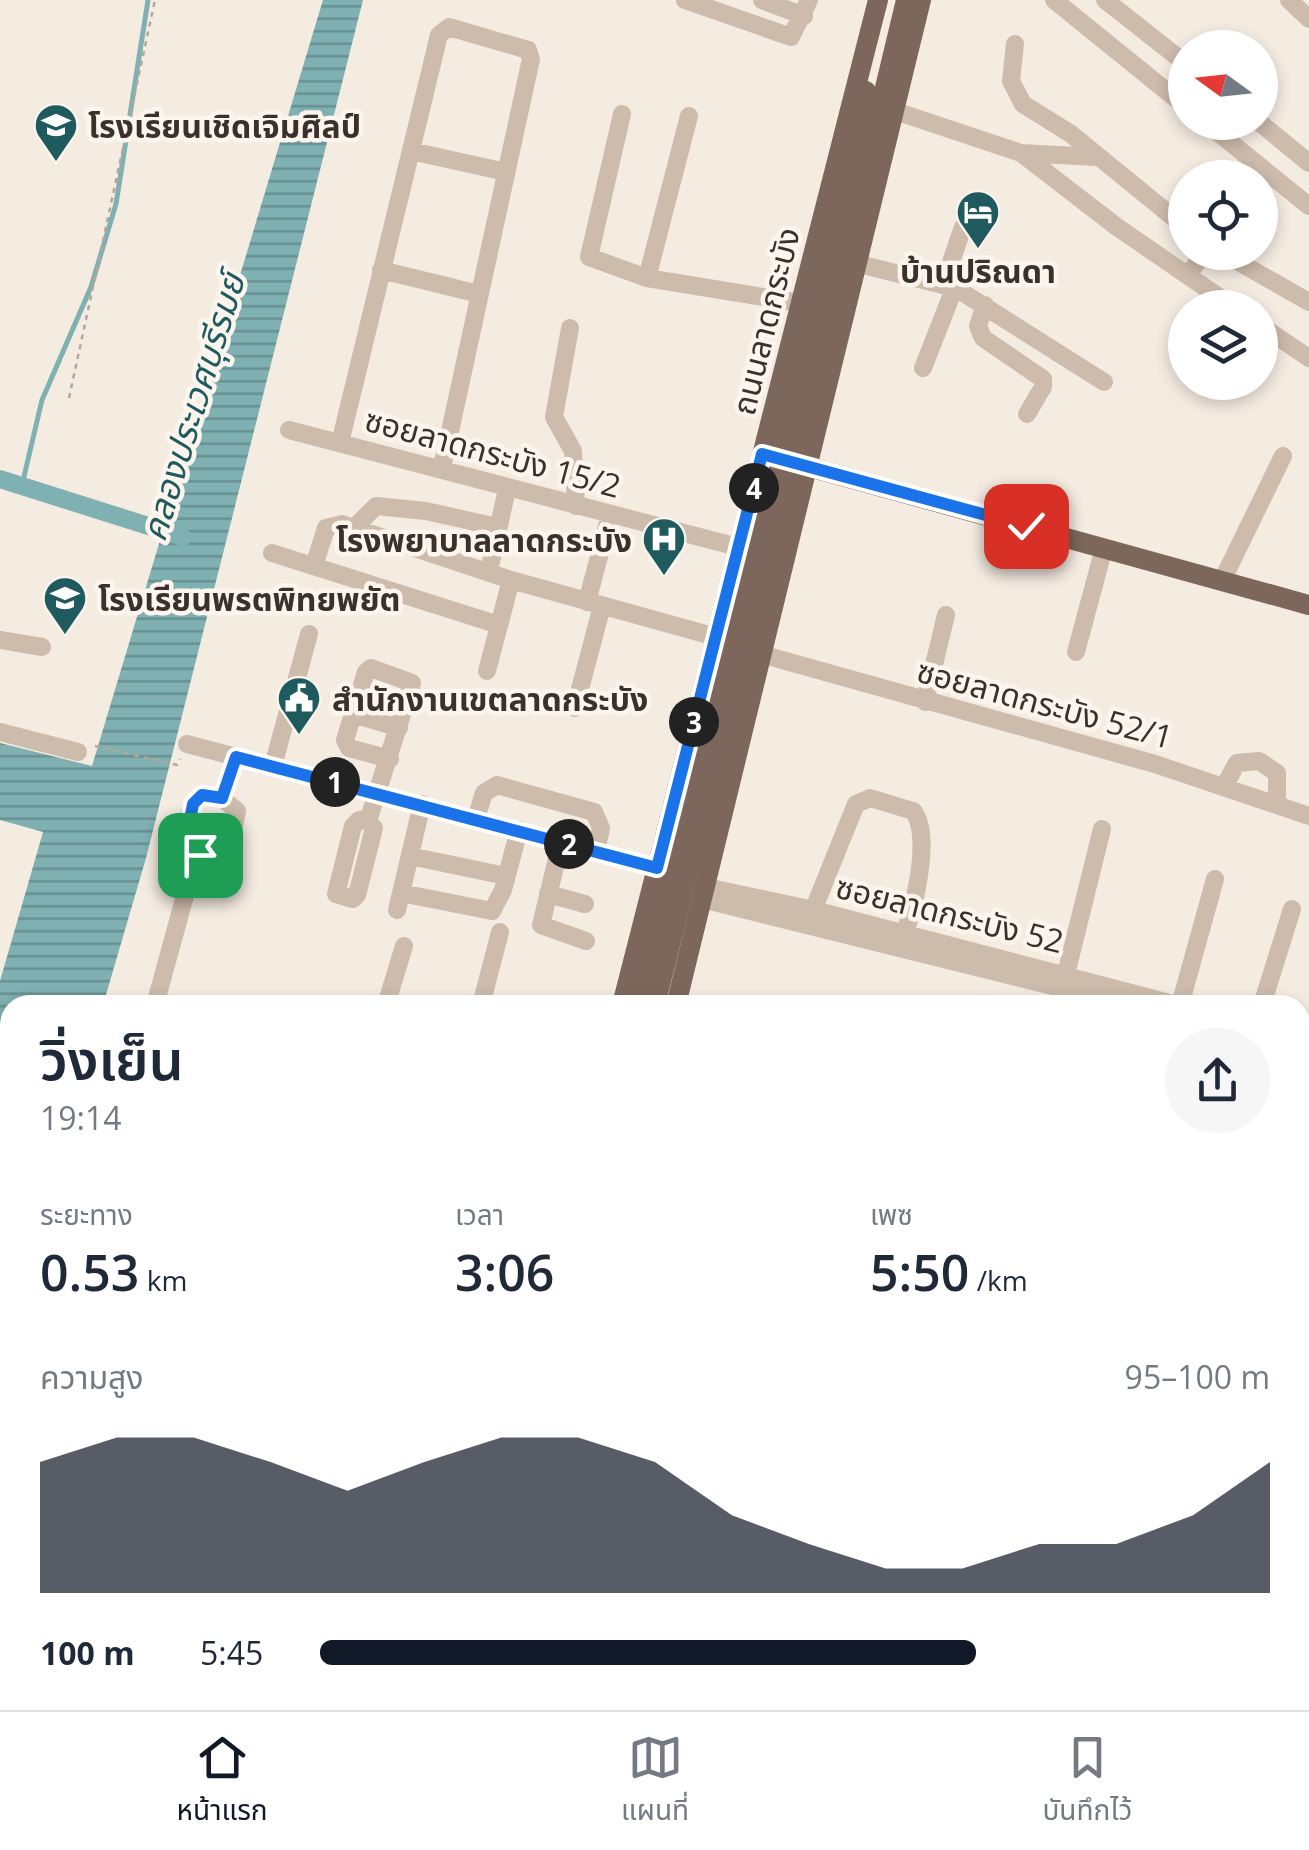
<!DOCTYPE html>
<html lang="th">
<meta charset="utf-8">
<style>
:root{--surface:#fff;--page:#f6f6f7;--text:#1f2937;--muted:#747a83;--line:#e0e1e3;--accent:#111827}
body{margin:0;font-family:"Open Sans","Noto Sans Thai",sans-serif;background:var(--page);color:var(--text);height:100vh;display:flex;flex-direction:column;font-size:38px;white-space:nowrap}
*{box-sizing:border-box;margin:0}
p{font-size:32px;color:var(--muted)}
.icon{flex:none;width:55px;height:55px;fill:none;stroke:currentColor;stroke-width:2;stroke-linecap:round;stroke-linejoin:round}
.map{position:relative;flex:1;overflow:hidden}
.details{position:absolute;left:0px;top:995px;width:1310px;height:715px;display:flex;flex-direction:column;background:var(--surface);border-radius:30px 30px 0 0;box-shadow:0 5px 15px #0003}
.details>*{flex:none}
.needle{width:65px;rotate:285deg}
.controls{position:absolute;left:1168px;top:30px;display:grid;gap:20px}
.controls a{display:grid;place-items:center;width:110px;height:110px;border-radius:50%;background:var(--surface);box-shadow:0 5px 15px #0003;font-size:50px}
.pin{position:absolute;display:grid;place-items:center;width:85px;height:85px;color:#fff;margin:-42px;border-radius:20px;box-shadow:0 5px 15px #0006}
.km{position:absolute;width:50px;height:50px;margin:-25px;border-radius:50%;background:#222;color:#fff;font-size:28px;line-height:50px;text-align:center}
.round{display:grid;place-items:center;flex:none;width:105px;height:105px;border-radius:52px;background:var(--page)}
.summary{display:flex;align-items:center;justify-content:space-between;height:170px;padding:0 40px}
h1{font-size:55px;font-weight:600;line-height:75px}
.stats{display:grid;grid-template-columns:repeat(3,1fr);gap:15px;height:170px;padding:10px 40px}
.stats div{display:grid;align-content:center}
.stats b{font-size:50px;font-weight:600}
.stats small{font-size:28px;font-weight:400}
.stats p{font-size:28px}
.chart{height:280px;padding:20px 40px}
.chart p{display:flex;justify-content:space-between}
.chart svg{width:100%;height:180px;margin-top:10px;fill:var(--accent);opacity:.7}
ul{padding:0 40px;list-style:none;font-size:32px}
li{display:grid;grid-template-columns:160px 120px 1fr;align-items:center;height:75px}
li i{height:25px;border-radius:12px;background:var(--accent)}
.dock{display:flex;justify-content:space-around;align-items:center;height:140px;border-top:2px solid var(--line);background:var(--surface);font-size:28px;color:var(--muted)}
.dock a{display:grid;justify-items:center;gap:5px}
.dock .selected{color:var(--accent)}
.map>svg:first-child{display:block}
.grass{fill:url(#grass-dots)}
.water{fill:url(#water-rules)}
.lines{fill:none;stroke-linecap:round;stroke-linejoin:round}
.stream{stroke:#7fb0b2;stroke-width:5}
.canal{stroke:#7fb0b2;stroke-width:18}
.path{stroke:#b9a596;stroke-width:2.5;stroke-dasharray:5 5;stroke-linecap:butt}
.minor{stroke:#cdbbac;stroke-width:18}
.major{stroke:#7d675c;stroke-width:20}
.major-bridge{stroke:#7d675c;stroke-width:20}
.route-casing{stroke:#fff;stroke-width:20}
.route{stroke:#1a73e8;stroke-width:12}
.labels{text-anchor:middle;dominant-baseline:central;stroke-width:9;stroke-linejoin:round;paint-order:stroke}
.poi-label{font-size:32px;font-weight:bold;fill:#3b302b;stroke:#fbf5ee;text-anchor:start}
.street-label{font-size:32px;fill:#3b302b;stroke:#fbf5ee}
.water-label{font-size:35px;font-style:italic;fill:#1f5a5e;stroke:#fbf5ee}
</style>
<div class="map">
<svg width="1309" height="1710" viewBox="0 0 1309 1710">
<defs>
<pattern id="grass-dots" width="8" height="8" patternUnits="userSpaceOnUse" patternTransform="scale(2.5)"><rect width="8" height="8" fill="#b8c4a0"/><path d="M2 2h.1M6 6h.1" fill="none" stroke="#97a083" stroke-width="1.8" stroke-linecap="round"/></pattern>
<pattern id="water-rules" width="6" height="5" patternUnits="userSpaceOnUse" patternTransform="scale(2.5)"><rect width="6" height="5" fill="#7fb0b2"/><path d="M0 2.5h6" fill="none" stroke="#699091"/></pattern>
</defs>
<rect width="100%" height="100%" fill="#f4ebe1"/>
<!-- grass -->
<path class="grass" d="M1300 1566 1309 1569V1710H521L523 1700H1300Z"/>
<!-- water -->
<path class="water" d="M323 0H363L146 858 103 1005H10V1330L0 1362V981L43 832 0 820V743L92 766Z
M872 1700H1099L1097 1710H887Z"/>
<g class="lines">
<!-- stream -->
<path class="stream" d="M22 485 42 400 91 287 116 204 148 0"/>
<!-- canal -->
<path class="canal" d="M0 479 183 537"/>
<!-- path -->
<path class="path" d="M69 398 155 0
M95 746 177 765 180 759
M1300 1602 1309 1604
M608 1700 643 1710
M730 1700 762 1706 761 1710
M821 1700 823 1710
M1209 1700 1216 1710"/>
<!-- minor -->
<path class="minor" d="M685 0 791 37 809 0
M762 0 804 16
M1054 0 1185 106
M1105 0 1185 63
M1289 0 1309 19
M1015 44 1011 81 1023 104 1071 134 1185 227
M895 111 1021 153 1117 227 1235 308
M622 114 589 257 647 278 800 303
M1205 122 1309 206
M1259 122 1309 163
M411 151 506 172
M1021 153 1096 157
M1221 252 1309 302
M859 264 943 285 965 294 1104 382
M381 270 479 294
M1188 276 1204 252
M647 278 689 116
M943 285 963 227
M985 305 978 326 983 338 1043 379V387L1027 414
M1260 325 1309 358
M570 328 554 417 573 451 576 506
M923 368 954 289
M289 430 738 547
M340 443 439 35 449 27 528 50 531 59 442 468
M354 528 376 506 426 511 497 527
M272 553 499 625
M314 566 326 528 342 524 511 580 716 637
M489 571 507 489
M1222 581 1283 456
M587 602 610 515
M0 640 42 647
M1076 652 1104 548
M764 655 1155 764 1309 816
M487 671 511 580
M360 692 406 706
M925 702 946 615
M575 708 602 606
M353 714 399 728
M0 732 78 752
M187 744 657 868
M273 766 309 634
M1225 785 1237 763 1259 761 1277 773V803
M222 798 237 811 227 857 188 852C181 836 188 806 202 795L222 798 236 757
M476 818 484 793 497 785 594 812 601 828 596 851
M368 821 359 820 353 826 336 894 353 899 357 895 374 828 368 821 412 683 371 668 366 672 345 740 349 748 390 759
M561 842 541 925 586 941
M410 856 506 876
M706 887 814 910 1177 1005
M401 893 492 911 503 890 519 830
M548 894 585 904
M702 899 1129 1005
M397 910 422 804
M810 918 856 804 870 798 913 811C933 834 913 918 900 944
M155 1005 189 881
M386 1005 404 946
M481 1005 500 932
M1063 1005 1069 982 1066 974 1102 829
M1180 1005 1215 879
M1262 1005 1292 909
M1300 1043 1309 1044
M1300 1269 1309 1239
M1300 1414 1309 1416
M534 1700 566 1710
M246 1710 248 1700"/>
<!-- major -->
<path class="major" d="M883 96 906 0
M795 463 1309 605
M622 1005 878 0
M676 1005 921 0
M0 1673 10 1676
M99 1700 148 1710
M456 1710 459 1700
M477 1710 480 1700
M497 1710 499 1700"/>
<!-- major-bridge -->
<path class="major-bridge" d="M635 1005 866 91
M655 1005 883 96"/>
</g>
<g class="lines">
<!-- route casing -->
<g class="route-casing">
<path id="route" d="M200 855 185 847 193 804 202 795 222 798 236 757 657 868 762 454 1026 526"/>
</g>
<!-- route -->
<use href="#route" class="route"/>
</g>
<!-- icons -->
<defs>
<g id="school-pin" transform="scale(2.25)"><path d="M0 17L-7.5 6A9.5 9.5 0 1 1 7.5 6Z" fill="#1f5a5e" stroke="#fbf5ee"/><path d="M0-5L7-2L0 1L-7-2ZM-4 1L0 2.5L4 1V4Q0 6-4 4Z" fill="#fff"/></g>
<g id="hotel-pin" transform="scale(2.25)"><path d="M0 17L-7.5 6A9.5 9.5 0 1 1 7.5 6Z" fill="#1f5a5e" stroke="#fbf5ee"/><path d="M-6-4.5h1.5V1H6V5H4.5V3h-9V5H-6ZM-4 0a1.8 1.8 0 1 1 3.6 0ZM.5 0V-2.5h3Q6-2.5 6 0Z" fill="#fff"/></g>
<g id="hospital-pin" transform="scale(2.25)"><path d="M0 17L-7.5 6A9.5 9.5 0 1 1 7.5 6Z" fill="#1f5a5e" stroke="#fbf5ee"/><path d="M-5-5h3v3.5h4V-5h3V5h-3V1.5h-4V5h-3Z" fill="#fff"/></g>
<g id="civic-pin" transform="scale(2.25)"><path d="M0 17L-7.5 6A9.5 9.5 0 1 1 7.5 6Z" fill="#1f5a5e" stroke="#fbf5ee"/><path d="M-.6-6.5H3V-4.5H.6V-3L4-1V1h2V6H-6V1h2V-1L-.6-3ZM-1.2 2.5V6h2.4V2.5Z" fill="#fff"/></g>
</defs>
<g fill-rule="evenodd">
<use href="#school-pin" x="56" y="125"/>
<use href="#hotel-pin" x="978" y="212"/>
<use href="#hospital-pin" x="664" y="539"/>
<use href="#school-pin" x="65" y="598"/>
<use href="#civic-pin" x="299" y="698"/>
</g>
<g class="labels">
<!-- poi labels -->
<g class="poi-label">
<text x="88" y="125">โรงเรียนเชิดเจิมศิลป์</text>
<text x="978" y="270" text-anchor="middle">บ้านปริณดา</text>
<text x="632" y="539" text-anchor="end">โรงพยาบาลลาดกระบัง</text>
<text x="98" y="598">โรงเรียนพรตพิทยพยัต</text>
<text x="332" y="698">สำนักงานเขตลาดกระบัง</text>
</g>
<!-- street labels -->
<g class="street-label">
<text transform="translate(765 321) rotate(-76)">ถนนลาดกระบัง</text>
<text transform="translate(493 452) rotate(15)">ซอยลาดกระบัง 15/2</text>
<text transform="translate(1045 703) rotate(15)">ซอยลาดกระบัง 52/1</text>
<text transform="translate(950 913) rotate(14)">ซอยลาดกระบัง 52</text>
</g>
<!-- water labels -->
<g class="water-label">
<text transform="translate(192 407) rotate(-73)">คลองประเวศบุรีรมย์</text>
</g>
</g>
</svg>
<div class="controls">
<a><svg class="needle" viewBox="-14 -14 28 28"><path d="M0-13l5 13h-10z" fill="#e53935"/><path d="M0 13l5-13h-10z" fill="#747a83"/></svg></a>
<a><svg class="icon" aria-label="locate" viewBox="0 0 24 24"><circle cx="12" cy="12" r="6"/><path d="M12 2v4M12 18v4M2 12h4M18 12h4"/></svg></a>
<a><svg class="icon" aria-label="layers" viewBox="0 0 24 24"><path d="M12 4l9 5-9 5-9-5zM3 14l9 5 9-5"/></svg></a>
</div>
<div class="pin" style="left:200px;top:855px;background:#1e9e55"><svg class="icon" aria-label="arrive" viewBox="0 0 24 24"><path d="M6 21V4h12l-3 4 3 4H6"/></svg></div>
<div class="pin" style="left:1026px;top:526px;background:#d93025"><svg class="icon" aria-label="check" viewBox="0 0 24 24"><path d="M5 12l5 5 9-10"/></svg></div>
<b class="km" style="left:335px;top:782px">1</b>
<b class="km" style="left:569px;top:844px">2</b>
<b class="km" style="left:694px;top:722px">3</b>
<b class="km" style="left:754px;top:488px">4</b>
<section class="details">
<div class="summary"><div><h1>วิ่งเย็น</h1><p>19:14</p></div><a class="round"><svg class="icon" aria-label="share" viewBox="0 0 24 24"><path d="M12 15V3M7 8l5-5 5 5M5 13v7h14v-7"/></svg></a></div>
<div class="stats">
<div><p>ระยะทาง</p><b>0.53<small> km</small></b></div>
<div><p>เวลา</p><b>3:06</b></div>
<div><p>เพซ</p><b>5:50<small> /km</small></b></div>
</div>
<div class="chart"><p><span>ความสูง</span>95–100 m</p>
<svg viewBox="0 0 160 44" preserveAspectRatio="none"><path d="M0 44V12L10 6L20 6L30 12L40 19L50 12L60 6L70 6L80 12L90 25L100 32L110 38L120 38L130 32L140 32L150 25L160 12V44z"/></svg>
</div>
<ul>
<li><b>100 m</b>5:45<i style="width:69%"></i></li>
</ul>
</section>
</div>
<nav class="dock">
<a class="selected"><svg class="icon" aria-label="home" viewBox="0 0 24 24"><path d="M3 11l9-7 9 7M6 9v11h12V9"/></svg>หน้าแรก</a>
<a><svg class="icon" aria-label="map" viewBox="0 0 24 24"><path d="M3 6l6-2 6 2 6-2v14l-6 2-6-2-6 2zM9 4v14M15 6v14"/></svg>แผนที่</a>
<a><svg class="icon" aria-label="saved" viewBox="0 0 24 24"><path d="M7 4h10v16l-5-4-5 4z"/></svg>บันทึกไว้</a>
</nav>
